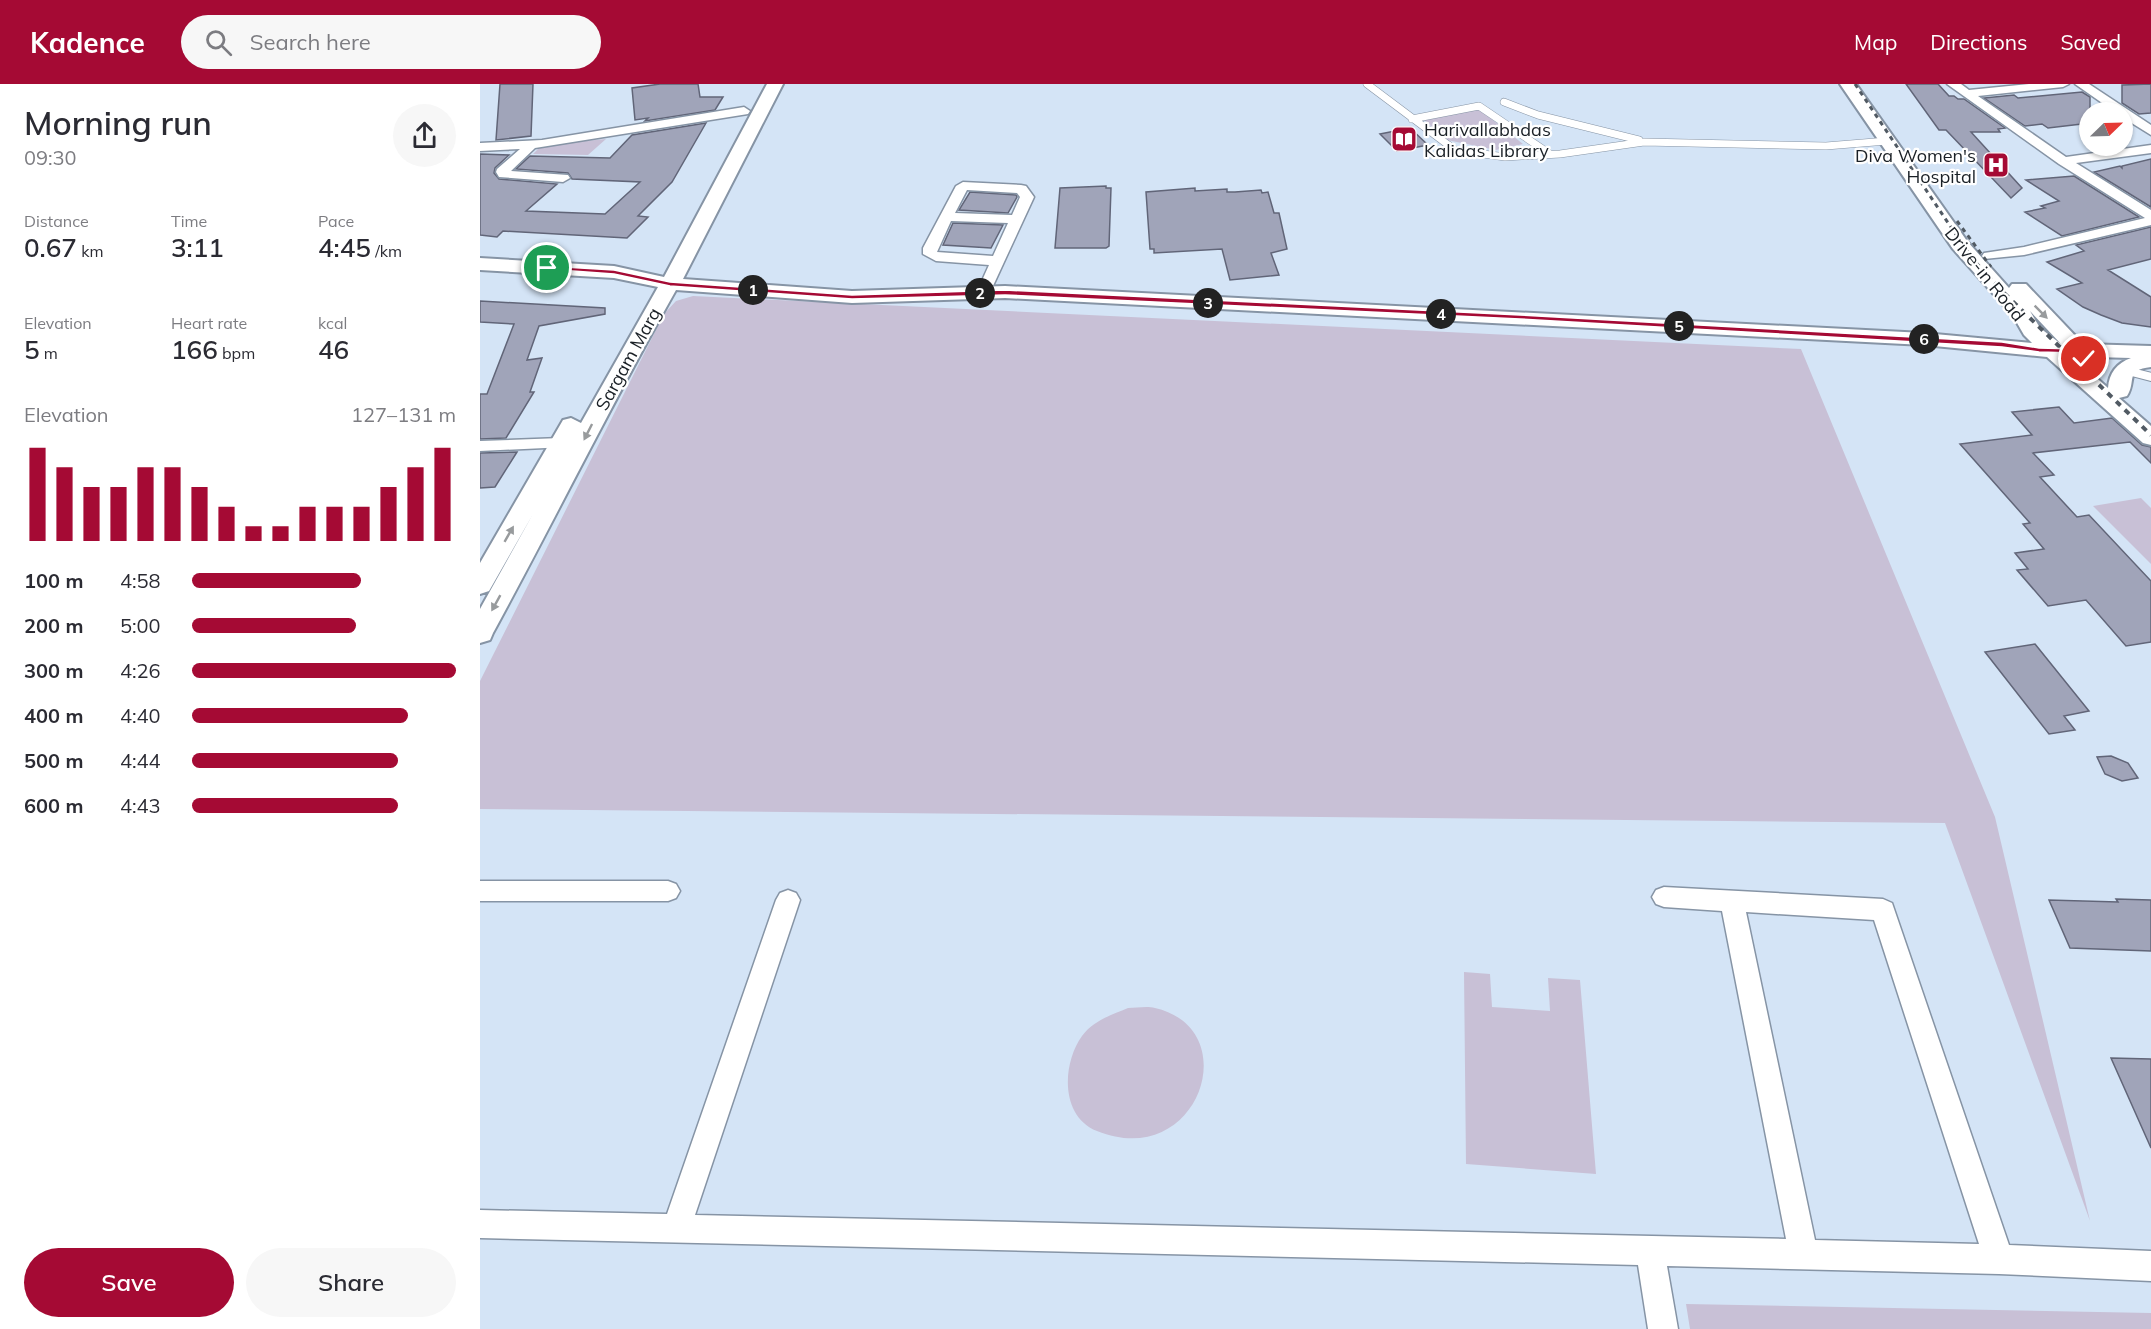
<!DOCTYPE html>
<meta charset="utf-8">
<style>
:root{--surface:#fff;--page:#f7f7f7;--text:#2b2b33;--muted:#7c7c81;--accent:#a50a34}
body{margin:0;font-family:Mulish,sans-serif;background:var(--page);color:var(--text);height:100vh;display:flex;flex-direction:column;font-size:22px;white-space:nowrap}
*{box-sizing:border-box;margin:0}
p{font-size:20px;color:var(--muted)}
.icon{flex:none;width:33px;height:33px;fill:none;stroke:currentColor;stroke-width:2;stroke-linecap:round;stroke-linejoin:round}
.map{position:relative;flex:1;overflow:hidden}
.sheet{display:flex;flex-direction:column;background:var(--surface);width:480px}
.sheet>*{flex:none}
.needle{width:39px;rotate:67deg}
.tools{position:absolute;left:1599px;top:18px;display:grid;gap:12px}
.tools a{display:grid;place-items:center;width:54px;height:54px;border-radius:50%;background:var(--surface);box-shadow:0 2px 4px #0004;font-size:30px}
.pin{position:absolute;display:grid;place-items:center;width:51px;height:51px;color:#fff;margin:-26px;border:3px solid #fff;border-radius:50%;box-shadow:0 2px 6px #0007}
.km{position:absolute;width:30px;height:30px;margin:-15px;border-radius:50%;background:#222;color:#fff;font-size:16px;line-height:30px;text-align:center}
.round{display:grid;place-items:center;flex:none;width:63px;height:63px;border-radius:32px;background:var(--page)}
.head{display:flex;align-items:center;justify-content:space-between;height:102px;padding:0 24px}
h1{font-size:33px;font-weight:600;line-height:45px}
.stats{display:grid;grid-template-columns:repeat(3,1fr);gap:9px;height:102px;padding:6px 24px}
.stats div{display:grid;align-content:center}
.stats b{font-size:26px;font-weight:600}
.stats small{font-size:16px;font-weight:400}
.stats p{font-size:16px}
.chart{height:168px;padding:12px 24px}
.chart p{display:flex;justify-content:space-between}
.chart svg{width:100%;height:108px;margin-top:6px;stroke:var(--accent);stroke-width:6}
.action{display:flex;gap:12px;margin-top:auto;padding:12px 24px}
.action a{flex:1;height:69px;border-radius:36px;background:var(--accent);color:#fff;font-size:24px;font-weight:600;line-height:69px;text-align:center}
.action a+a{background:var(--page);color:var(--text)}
ul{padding:0 24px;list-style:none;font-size:20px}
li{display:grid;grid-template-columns:96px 72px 1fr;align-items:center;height:45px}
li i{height:15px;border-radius:8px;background:var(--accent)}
header{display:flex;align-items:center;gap:36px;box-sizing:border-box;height:84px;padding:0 30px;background:var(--accent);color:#fff}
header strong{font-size:28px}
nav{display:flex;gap:33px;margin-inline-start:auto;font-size:21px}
.search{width:420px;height:54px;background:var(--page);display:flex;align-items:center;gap:15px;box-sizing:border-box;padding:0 21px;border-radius:33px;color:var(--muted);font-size:22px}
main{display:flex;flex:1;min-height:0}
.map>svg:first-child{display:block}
.green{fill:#c8c0d6}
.building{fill:#a0a4b9;stroke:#616578;stroke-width:1.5}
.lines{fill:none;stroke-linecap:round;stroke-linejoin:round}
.service-far1-casing{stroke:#8694a5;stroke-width:8}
.service-casing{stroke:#8694a5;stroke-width:10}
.minor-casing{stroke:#8694a5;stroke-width:3}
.secondary-casing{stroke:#8694a5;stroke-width:4}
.service-far1{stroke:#fff;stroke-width:7}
.service{stroke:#fff;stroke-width:8}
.minor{fill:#fff;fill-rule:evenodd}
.secondary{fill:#fff;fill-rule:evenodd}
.rail-far1{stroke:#515a63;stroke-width:3;stroke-dasharray:4.5 4.5;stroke-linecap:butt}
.rail{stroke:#515a63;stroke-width:4;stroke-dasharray:6 6;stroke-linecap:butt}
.oneway{fill:#989b9d}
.route{fill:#a50a34;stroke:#fff;stroke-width:1.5}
.labels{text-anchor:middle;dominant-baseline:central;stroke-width:4.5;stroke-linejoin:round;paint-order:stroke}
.far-poi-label{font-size:18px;fill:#1a2026;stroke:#fff;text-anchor:start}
.far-street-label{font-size:18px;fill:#1a2026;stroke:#fff}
</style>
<header>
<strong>Kadence</strong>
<div class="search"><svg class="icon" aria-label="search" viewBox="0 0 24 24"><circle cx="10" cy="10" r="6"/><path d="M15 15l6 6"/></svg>Search here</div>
<nav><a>Map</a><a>Directions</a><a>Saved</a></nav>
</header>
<main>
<section class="sheet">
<div class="head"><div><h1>Morning run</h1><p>09:30</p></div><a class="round"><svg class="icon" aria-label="share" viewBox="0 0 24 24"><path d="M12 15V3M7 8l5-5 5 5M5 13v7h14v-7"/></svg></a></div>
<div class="stats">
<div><p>Distance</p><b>0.67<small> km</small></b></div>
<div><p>Time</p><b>3:11</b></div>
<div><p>Pace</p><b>4:45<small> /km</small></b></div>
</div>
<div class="stats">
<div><p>Elevation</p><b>5<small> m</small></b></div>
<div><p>Heart rate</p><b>166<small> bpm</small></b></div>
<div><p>kcal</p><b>46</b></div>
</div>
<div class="chart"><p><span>Elevation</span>127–131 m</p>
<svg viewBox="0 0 160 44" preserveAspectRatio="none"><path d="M5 44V6M15 44V14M25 44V22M35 44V22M45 44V14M55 44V14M65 44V22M75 44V30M85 44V38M95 44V38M105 44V30M115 44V30M125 44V30M135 44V22M145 44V14M155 44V6"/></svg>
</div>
<ul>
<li><b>100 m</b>4:58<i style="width:64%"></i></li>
<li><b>200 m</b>5:00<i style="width:62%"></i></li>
<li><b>300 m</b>4:26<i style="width:100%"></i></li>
<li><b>400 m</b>4:40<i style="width:82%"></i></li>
<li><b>500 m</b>4:44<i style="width:78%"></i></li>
<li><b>600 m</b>4:43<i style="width:78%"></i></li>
</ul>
<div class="action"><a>Save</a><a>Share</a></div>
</section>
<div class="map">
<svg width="1671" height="1245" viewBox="0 0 1671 1245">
<rect width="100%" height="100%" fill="#d4e4f6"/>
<!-- green -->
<path class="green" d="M999 25 1043 60 1016 66 967 56 944 36Z
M126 55 108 71 53 70 62 61Z
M213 212 1321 265 1515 733 1610 1137 1465 739 0 725V597L184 230 196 217Z
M1661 414 1671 424V480L1613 422Z
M984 888 1010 890 1012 923 1070 927 1068 894 1100 896 1116 1090 986 1080Z
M648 924C656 924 667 922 675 924 767 945 718 1088 617 1047 580 1032 582 980 602 952 613 937 631 931 648 924Z
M1206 1220 1671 1229V1245H1210Z"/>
<!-- building -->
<path class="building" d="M20 0H53L51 52 16 56Z
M180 0H218L220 13H243L235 26 165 37 168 34 155 36 152 4Z
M1426 0H1458L1469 12H1474L1478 15H1484L1525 44 1518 45 1520 48H1491L1542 104 1531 114 1466 46H1459Z
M1671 0V29L1659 30 1642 19V1Z
M1602 8 1610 13V39L1568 44 1562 40 1545 42 1504 14 1534 11 1538 14Z
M226 39 192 98 158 132 168 133 147 154 23 147 17 153 0 151V70L29 71 15 84 14 89 19 95 77 100 46 127 125 130 160 98 92 95 88 89 36 85 50 72 130 74 152 51Z
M930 44 948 61 917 67 900 50Z
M1671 75V123L1614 88 1640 82 1642 84V82Z
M1594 92 1659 133 1582 152 1545 128 1565 124 1561 122 1579 117 1546 96Z
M626 102V104H631L629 162 626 164H575L580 104Z
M715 104V107L747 105V108H755L781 106 782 109 788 108 794 129H799L807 165 791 169 799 191 750 196 742 165 674 169V165H670L666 108Z
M490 108 536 111 537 113 528 129 479 126Z
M473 139 523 141 511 164 463 161Z
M1671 143V175L1628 186 1671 213V243L1642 239 1621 231 1603 223 1577 205 1602 199 1567 178 1604 167 1596 161Z
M0 217 125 224V230L59 242 47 276 62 274 50 308H54L26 354 0 355V310H7L34 240 0 238Z
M1579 323 1594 339 1632 334 1662 361 1671 363V379L1650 358 1553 369 1574 391 1560 393 1597 433 1609 431 1671 497V558L1646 562 1606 516 1568 522 1537 486 1548 485 1535 469 1564 465 1543 440 1550 439 1480 360 1552 351 1532 328Z
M37 368 15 403 0 404V369Z
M1555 560 1609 627 1584 632 1595 646 1569 650 1505 568Z
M1631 672 1648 679 1658 694 1642 697 1625 690 1617 673Z
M1636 815 1671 816V867L1590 864 1569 816 1638 818Z
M1631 974 1671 975V1064Z"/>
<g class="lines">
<!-- service-far1 casing -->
<g class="service-far1-casing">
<path id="service-far1" d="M887 0 975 66 1025 73 1080 70 1164 58 1346 62 1407 57
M1024 18 1058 31 1159 56
M932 35 999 22 1070 70"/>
</g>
<!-- service casing -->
<g class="service-casing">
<path id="service" d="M1644 286 1671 293"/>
</g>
<!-- minor casing -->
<g class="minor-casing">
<path id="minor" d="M1467 0H1481L1489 6 1549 0H1589L1583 3 1498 12 1586 73 1671 61V69L1596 79 1671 126V141L1544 171 1504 175 1502 172 1504 169 1544 163 1665 134 1579 80Z
M1595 0H1609L1671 41V51L1642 33V28H1635Z
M264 23 270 27 268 30 55 64 31 87 88 91 90 94 83 98 19 93 16 88 17 85 40 65 0 67V59L62 56Z
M483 98 541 101 546 102 554 113 512 204 507 205 500 201 509 181 456 177 443 170V164L476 102ZM487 106 537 109 540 113 532 131 475 129ZM471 137 528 139 513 172 457 168Z
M81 354 87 355 90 359 87 363 0 367V357Z
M0 797H188L196 800 200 807 196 814 188 817H0Z
M1184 803 1403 815 1412 819 1529 1161 1671 1167V1197L1519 1190 1187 1182 1198 1245H1168L1158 1181 0 1154V1126L187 1130 296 816 300 809 308 806 316 809 320 816 215 1131 1306 1155 1242 827 1184 823 1176 820 1172 813 1176 806ZM1266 828 1394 836 1499 1160 1335 1156Z"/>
</g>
<!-- secondary casing -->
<g class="secondary-casing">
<path id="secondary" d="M287 0H303L203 195 372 207 525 202 1444 249 1552 259 1544 251 1533 232 1473 165 1360 0H1376L1487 157 1529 204 1532 200H1546L1603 260 1671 262V283C1644 286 1657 297 1647 312L1639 314 1671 342V361L1663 359 1567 273 1444 261 525 214 372 219 196 206C132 319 75 435 13 549L10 556 0 559V525L53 430 9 507 0 510V479L83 336 91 334 101 339 178 203 134 194 0 186V174L134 182 184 193ZM1550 227 1581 260 1560 244ZM1614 273 1651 274C1637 279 1629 289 1628 304L1603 282 1613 281 1616 276Z"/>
</g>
<!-- service-far1 -->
<use href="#service-far1" class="service-far1"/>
<!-- service -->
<use href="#service" class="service"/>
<!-- minor -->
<use href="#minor" class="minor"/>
<!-- secondary -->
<use href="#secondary" class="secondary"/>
<!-- rail-far1 -->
<path class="rail-far1" d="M1375 0 1491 173 1525 210
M1477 137 1511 183"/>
<!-- rail -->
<path class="rail" d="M1524 209 1671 351"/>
</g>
<!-- one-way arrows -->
<defs><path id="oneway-solid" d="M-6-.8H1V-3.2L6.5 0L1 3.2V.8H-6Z" transform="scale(1.5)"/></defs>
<g class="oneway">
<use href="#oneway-solid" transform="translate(1561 228) rotate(45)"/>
<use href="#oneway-solid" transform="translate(108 348) rotate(117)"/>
<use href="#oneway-solid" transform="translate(29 450) rotate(-60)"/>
<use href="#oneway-solid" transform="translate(16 519) rotate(119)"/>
</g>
<!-- route -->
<path class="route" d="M67 182 134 186 190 198 372 211 525 206 1040 231 1522 258 1559 264 1597 265 1608 275 1602 276 1595 269 1559 268 1522 263 1040 235 525 211 372 215 190 202 134 190 65 185Z"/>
<!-- icons -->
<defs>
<g id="library-square" transform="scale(1.35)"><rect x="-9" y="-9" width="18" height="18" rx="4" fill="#a50a34" stroke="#fff"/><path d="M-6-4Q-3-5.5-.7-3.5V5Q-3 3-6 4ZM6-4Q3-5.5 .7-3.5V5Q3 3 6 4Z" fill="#fff"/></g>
<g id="hospital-square" transform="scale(1.35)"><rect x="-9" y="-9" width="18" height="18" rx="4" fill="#a50a34" stroke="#fff"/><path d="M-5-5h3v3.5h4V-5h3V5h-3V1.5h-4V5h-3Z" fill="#fff"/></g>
</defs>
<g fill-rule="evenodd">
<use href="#library-square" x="924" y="55"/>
<use href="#hospital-square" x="1516" y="81"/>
</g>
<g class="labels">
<!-- far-poi labels -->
<g class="far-poi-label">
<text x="944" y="45">Harivallabhdas<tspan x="944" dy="21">Kalidas Library</tspan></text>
<text x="1496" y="71" text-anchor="end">Diva Women's<tspan x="1496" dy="21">Hospital</tspan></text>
</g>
<!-- far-street labels -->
<g class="far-street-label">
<text transform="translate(1505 190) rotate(51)">Drive-in Road</text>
<text transform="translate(148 275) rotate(-61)">Sargam Marg</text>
</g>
</g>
</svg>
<div class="tools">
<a><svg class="needle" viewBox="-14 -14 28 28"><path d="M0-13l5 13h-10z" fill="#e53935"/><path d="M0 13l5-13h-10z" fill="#7c7c81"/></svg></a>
</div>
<div class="pin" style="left:67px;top:184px;background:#1e9e55"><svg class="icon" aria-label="arrive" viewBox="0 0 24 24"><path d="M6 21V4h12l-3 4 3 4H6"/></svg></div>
<div class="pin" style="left:1604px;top:275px;background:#d93025"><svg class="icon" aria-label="check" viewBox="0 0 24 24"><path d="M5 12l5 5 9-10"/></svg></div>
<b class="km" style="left:273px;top:206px">1</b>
<b class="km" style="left:500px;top:209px">2</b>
<b class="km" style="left:728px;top:219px">3</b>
<b class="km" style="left:961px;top:230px">4</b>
<b class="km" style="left:1199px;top:242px">5</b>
<b class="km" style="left:1444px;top:255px">6</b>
</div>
</main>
